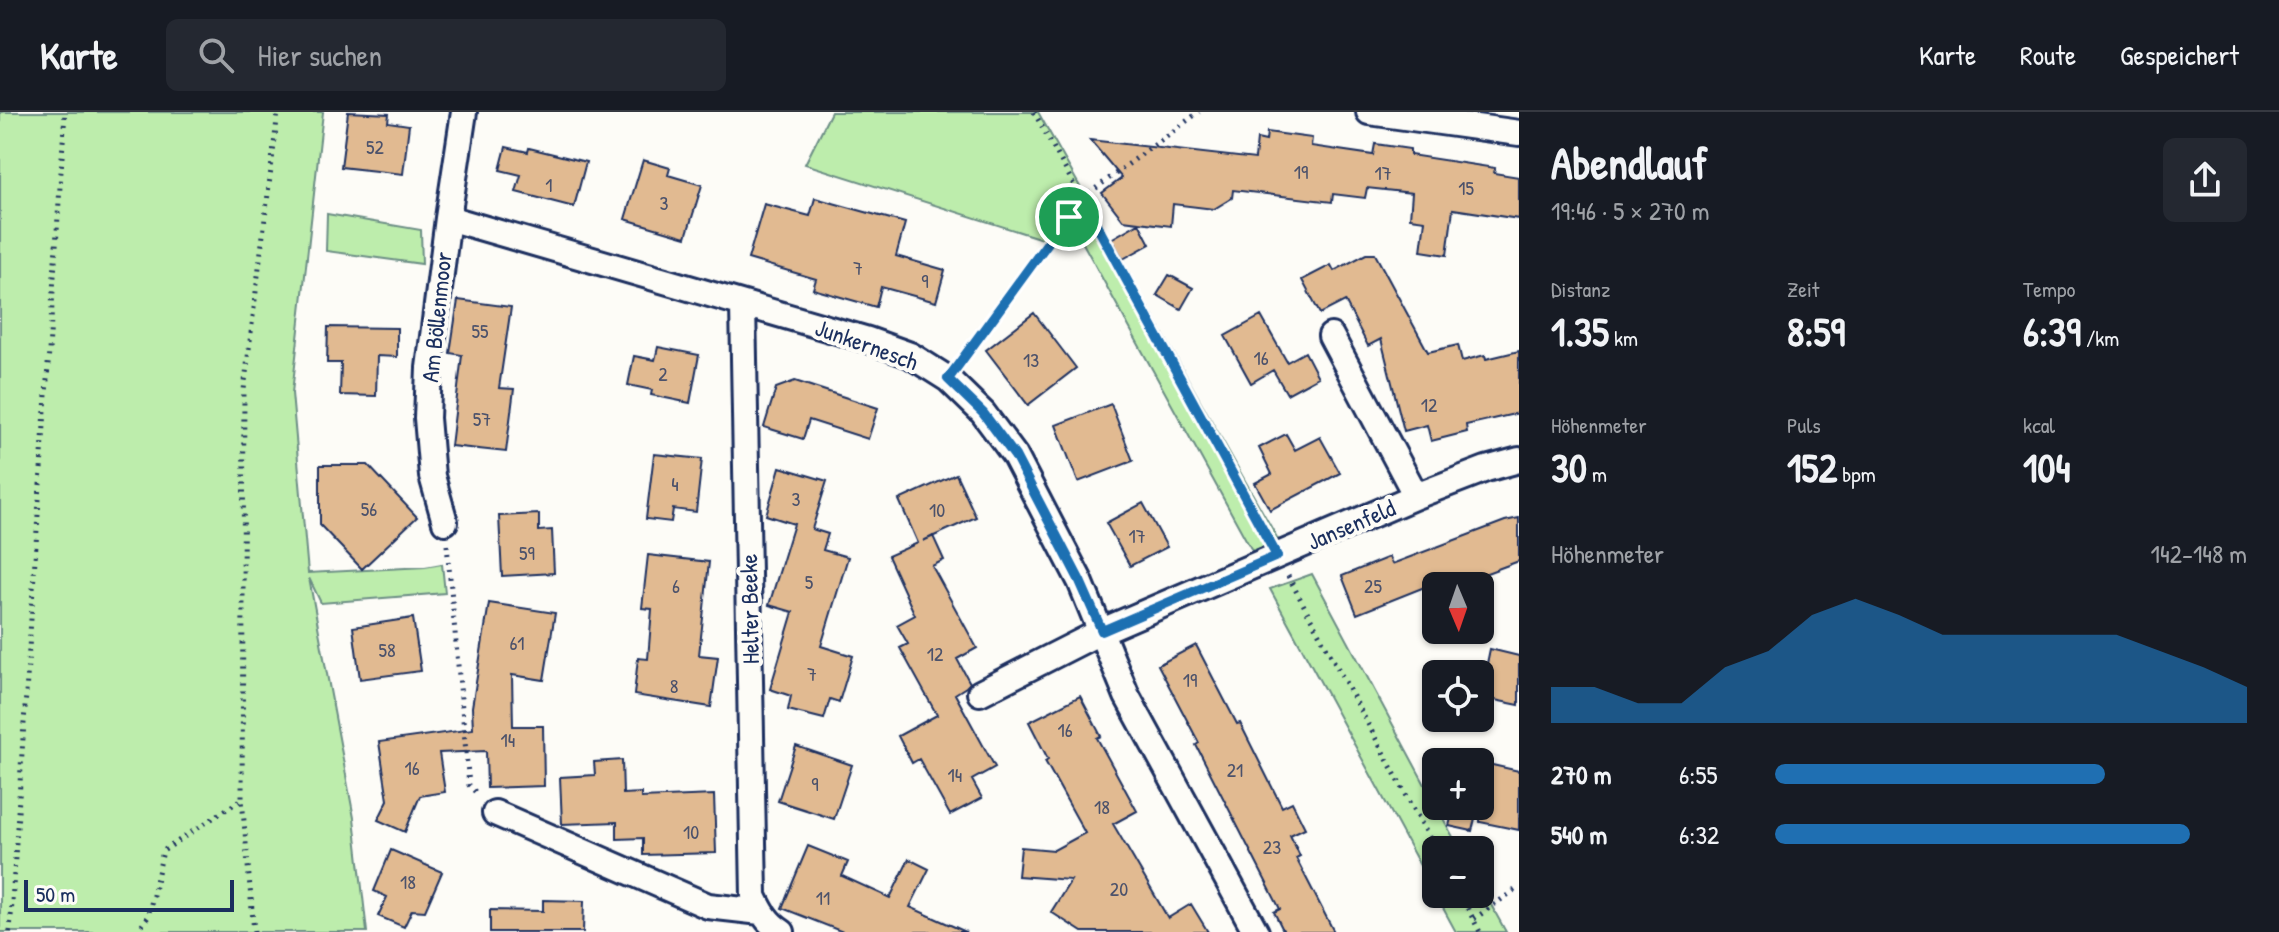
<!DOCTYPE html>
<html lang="de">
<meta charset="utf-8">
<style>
:root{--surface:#171b24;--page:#242831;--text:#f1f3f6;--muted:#9ea1a6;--line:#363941;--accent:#1f6fb2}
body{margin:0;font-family:"Patrick Hand",sans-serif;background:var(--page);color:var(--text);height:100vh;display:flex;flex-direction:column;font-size:30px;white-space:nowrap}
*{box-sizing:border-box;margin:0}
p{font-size:26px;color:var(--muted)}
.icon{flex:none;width:44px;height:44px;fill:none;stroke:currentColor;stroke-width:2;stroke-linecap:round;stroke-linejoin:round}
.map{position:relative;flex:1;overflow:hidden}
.drawer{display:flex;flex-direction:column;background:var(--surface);width:760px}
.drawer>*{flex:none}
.needle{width:52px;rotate:178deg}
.fabs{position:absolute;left:1422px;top:460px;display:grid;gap:16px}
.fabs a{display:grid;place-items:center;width:72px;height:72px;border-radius:12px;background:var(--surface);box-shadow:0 2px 6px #0004;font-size:40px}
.scale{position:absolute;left:24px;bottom:20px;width:210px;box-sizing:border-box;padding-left:8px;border:4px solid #1b2f5e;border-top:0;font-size:22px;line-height:28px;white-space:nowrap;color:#1b2f5e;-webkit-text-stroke:6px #fdfcf7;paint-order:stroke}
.pin{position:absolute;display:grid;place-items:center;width:68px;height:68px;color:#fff;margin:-34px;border:4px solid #fff;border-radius:50%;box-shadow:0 2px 8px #0007}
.round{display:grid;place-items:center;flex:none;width:84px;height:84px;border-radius:12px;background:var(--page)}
.summary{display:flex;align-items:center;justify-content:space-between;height:136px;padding:0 32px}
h1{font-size:44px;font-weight:700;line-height:60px}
.stats{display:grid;grid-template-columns:repeat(3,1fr);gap:12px;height:136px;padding:8px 32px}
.stats div{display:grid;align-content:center}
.stats b{font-size:40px;font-weight:700}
.stats small{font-size:22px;font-weight:400}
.stats p{font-size:22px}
.chart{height:224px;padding:16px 32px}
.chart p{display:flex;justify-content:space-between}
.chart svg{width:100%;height:144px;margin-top:8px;fill:var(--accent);opacity:.7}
ul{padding:0 32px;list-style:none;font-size:26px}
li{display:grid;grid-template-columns:128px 96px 1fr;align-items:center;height:60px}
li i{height:20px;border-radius:10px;background:var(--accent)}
header{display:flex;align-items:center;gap:48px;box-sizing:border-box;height:112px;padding:0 40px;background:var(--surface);border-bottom:2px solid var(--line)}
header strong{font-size:38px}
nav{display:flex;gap:44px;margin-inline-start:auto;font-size:28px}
.search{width:560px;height:72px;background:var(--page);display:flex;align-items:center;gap:20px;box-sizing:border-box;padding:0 28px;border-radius:12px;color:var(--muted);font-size:30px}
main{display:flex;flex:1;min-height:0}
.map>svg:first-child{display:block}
.green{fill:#bdedac;stroke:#6c8e85;stroke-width:2}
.building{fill:#e1ba91;stroke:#1b2f5e;stroke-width:2}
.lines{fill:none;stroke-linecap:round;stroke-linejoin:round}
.minor-casing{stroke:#1b2f5e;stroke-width:30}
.path{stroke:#1b2f5e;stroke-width:5;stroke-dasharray:2 6;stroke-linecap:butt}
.minor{stroke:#fdfcf7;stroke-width:24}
.route-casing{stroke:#fff;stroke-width:16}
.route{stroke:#1f6fb2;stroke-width:10}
.labels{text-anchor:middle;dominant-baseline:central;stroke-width:8;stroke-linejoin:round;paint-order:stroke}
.number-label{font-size:20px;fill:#4c526b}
.street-label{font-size:24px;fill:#1b2f5e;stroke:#fdfcf7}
</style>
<header>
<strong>Karte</strong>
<div class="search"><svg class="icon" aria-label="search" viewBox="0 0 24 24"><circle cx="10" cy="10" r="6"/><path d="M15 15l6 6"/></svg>Hier suchen</div>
<nav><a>Karte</a><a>Route</a><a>Gespeichert</a></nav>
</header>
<main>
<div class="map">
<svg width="1519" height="820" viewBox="0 0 1519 820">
<rect width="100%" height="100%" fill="#fdfcf7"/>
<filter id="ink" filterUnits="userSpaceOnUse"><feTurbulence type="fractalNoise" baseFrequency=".0125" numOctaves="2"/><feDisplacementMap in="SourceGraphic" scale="16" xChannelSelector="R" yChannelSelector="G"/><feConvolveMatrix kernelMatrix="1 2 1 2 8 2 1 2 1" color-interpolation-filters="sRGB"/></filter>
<g filter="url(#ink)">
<!-- green -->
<path class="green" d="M0 0H323L292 281 308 461 425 455 442 452 445 481 321 491 309 466 354 706 367 820H0Z
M831 0H1038L1280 431 1255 444 1074 115 1058 132 805 52Z
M327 102 421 118 422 152 326 139Z
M1312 462 1460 738H1436V782H1480V773L1506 820H1456L1270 477Z"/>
<!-- building -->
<path class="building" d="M348 0 389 2 388 10 409 13 403 62 341 55Z
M1267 20 1312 26 1311 34 1373 43 1375 32 1410 37V43L1495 56 1494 61 1519 65V107L1453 97 1447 143 1421 139 1425 108 1410 106 1412 81 1367 76 1365 86 1333 82 1332 90 1233 78 1232 86 1214 97 1173 92 1171 114 1123 108 1102 81 1122 66 1090 28 1255 47 1257 27 1266 29Z
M506 35 528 40 529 36 586 50 574 95 516 80 521 63 500 58Z
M643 48 670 56 668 63 702 73 686 125 625 107Z
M815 86 905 111 896 144 945 158 936 190 881 175 876 195 813 177 816 167 748 147 764 92 810 104Z
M1139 111 1150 132 1123 147 1111 127Z
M1366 142H1375L1428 240 1458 233 1462 249 1485 243 1486 247 1519 239V301L1466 313 1467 320 1431 329 1427 313 1404 319 1381 227 1368 234 1345 189 1320 202 1302 168 1331 153 1334 159Z
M1169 163 1193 176 1181 197 1157 183Z
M458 188 511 195 499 276 514 277 506 340 451 334 462 243 450 241Z
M1034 201 1076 256 1028 293 986 238Z
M1261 204 1287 250 1305 240 1318 265 1287 282 1273 258 1251 271 1225 224Z
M328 215 397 216V245L377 244 376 284 340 283 341 251H327Z
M658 235 699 243 690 291 651 283 652 278 628 273 634 244 655 248Z
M795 269 878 296 868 327 809 308 803 327 764 315 776 276Z
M1111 292 1133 349 1078 370 1056 313Z
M1286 322 1295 338 1320 325 1340 361 1270 398 1255 371 1272 362 1259 336Z
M654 342 702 347 696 400 673 397 671 410 646 407Z
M320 353H368L417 405 362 457 320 413Z
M780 355 827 369 812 417 828 422 823 438 848 445 821 534 853 544 839 590 830 587 824 607 788 598 791 584 770 577 793 500 769 493 794 412 766 403Z
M956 362 976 405 923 429 933 424 944 448 932 454 977 536 957 547 970 571 966 575 955 582 995 655 972 668 982 686 950 703 919 647 912 651 898 624 937 603 900 536 908 532 897 513 915 503 888 444 918 431 899 388Z
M1143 391 1167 435 1130 454 1106 411Z
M539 402V419L552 418 554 461 502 464 499 404Z
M1519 406V449L1452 474H1427L1357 502 1342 464 1389 445 1392 452 1505 409Z
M648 443 709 450 699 543 718 545 711 595 634 583 638 546 648 547 652 497 642 496Z
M489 491 555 501 544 568 512 563 513 614H543L544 674 487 676 486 639 439 641 445 680 420 684 405 720 378 708 388 688 379 630 473 617 472 595Z
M413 506 421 559 360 567 353 515Z
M1196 533 1237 612 1240 611 1282 695 1292 690 1305 716 1290 723 1300 744 1296 746 1334 820H1284L1274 800 1280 797 1196 633 1199 631 1158 553Z
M1490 537 1519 544V593L1480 585Z
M1080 584 1101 624 1097 626 1137 699 1113 712 1168 806 1191 792 1208 820H1082L1051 800 1071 768 1018 764 1021 735 1054 738 1085 721 1045 649 1048 647 1029 610Z
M796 634 852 653 834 707 778 689Z
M622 648 623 682 641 681V686L714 683 716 741 643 743V726L617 727V710L562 712 560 665 595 663 594 650Z
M1488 652 1519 659V718L1480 710V662L1486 663Z
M1454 694H1478L1472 719 1449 714Z
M808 734 848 750 842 764 890 786 909 747 929 757 910 795 966 820H843L782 796Z
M391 738 442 760 425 799 412 798 404 815 378 804 387 785 374 779Z
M543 788 584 789 583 820H490V798L543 799Z"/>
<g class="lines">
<!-- minor casing -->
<g class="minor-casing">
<path id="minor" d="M1369 0 1519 21
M448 106 868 228 910 243 948 267 983 301 1015 344 1080 469 1127 584 1256 820
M743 193 754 784C761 799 767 811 782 820
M1331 224 1416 384
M445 410 432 364 427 306 429 256 448 106 464 0
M980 581 1102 519 1416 384 1486 357 1519 348
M495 701 708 794 761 800"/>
</g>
<!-- path -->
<path class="path" d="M1034 0 1266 424
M963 246 1049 129 1084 85 1199 0
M447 433 469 673 478 683
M1288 464 1436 738
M1460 782 1480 820
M1474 807 1519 775
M10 820 65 0
M137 820 148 805 163 739 242 687
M254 820 242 687 244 278 278 0"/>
<!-- minor -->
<use href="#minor" class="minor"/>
</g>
</g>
<g class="lines" filter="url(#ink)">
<!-- route casing -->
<g class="route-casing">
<path id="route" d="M1083 88 1277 444 1102 519 1080 469 1015 344 983 301 948 267 1049 129Z"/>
</g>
<!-- route -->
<use href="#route" class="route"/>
</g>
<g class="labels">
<!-- number labels -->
<g class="number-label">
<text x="375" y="34">52</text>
<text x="1301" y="59">19</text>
<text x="1383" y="60">17</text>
<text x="549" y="72">1</text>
<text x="1466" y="75">15</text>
<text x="664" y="90">3</text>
<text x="858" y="155">7</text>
<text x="925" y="168">9</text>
<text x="480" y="218">55</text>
<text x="1261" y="245">16</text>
<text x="1031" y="247">13</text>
<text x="663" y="261">2</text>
<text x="1429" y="292">12</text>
<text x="482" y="306">57</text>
<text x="675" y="371">4</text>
<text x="796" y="386">3</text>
<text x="369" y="396">56</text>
<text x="937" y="397">10</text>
<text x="1137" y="423">17</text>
<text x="527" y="440">59</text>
<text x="809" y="469">5</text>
<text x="676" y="473">6</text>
<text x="1373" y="473">25</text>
<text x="517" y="530">61</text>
<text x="387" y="537">58</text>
<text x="935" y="541">12</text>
<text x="812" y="561">7</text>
<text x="1190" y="567">19</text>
<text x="674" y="573">8</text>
<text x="1065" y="617">16</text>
<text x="508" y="627">14</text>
<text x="412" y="655">16</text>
<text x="1235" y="657">21</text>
<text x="955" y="662">14</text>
<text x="815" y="671">9</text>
<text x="1102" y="694">18</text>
<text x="691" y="719">10</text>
<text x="1272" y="734">23</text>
<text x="408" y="769">18</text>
<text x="1119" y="776">20</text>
<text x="823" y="785">11</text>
</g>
<!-- street labels -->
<g class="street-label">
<text transform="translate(436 205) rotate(-84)">Am Böllenmoor</text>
<text transform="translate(867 232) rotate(20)">Junkernesch</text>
<text transform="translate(1351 412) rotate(-23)">Jansenfeld</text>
<text transform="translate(749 497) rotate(-91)">Helter Beeke</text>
</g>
</g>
</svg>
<div class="fabs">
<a><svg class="needle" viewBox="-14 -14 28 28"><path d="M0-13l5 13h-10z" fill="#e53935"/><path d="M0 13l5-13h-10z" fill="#9ea1a6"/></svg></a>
<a><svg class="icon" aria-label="locate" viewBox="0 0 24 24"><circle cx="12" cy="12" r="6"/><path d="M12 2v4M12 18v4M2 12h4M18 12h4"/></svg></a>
<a>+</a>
<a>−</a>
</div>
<div class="scale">50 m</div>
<div class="pin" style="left:1069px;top:105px;background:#1e9e55"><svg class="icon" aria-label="arrive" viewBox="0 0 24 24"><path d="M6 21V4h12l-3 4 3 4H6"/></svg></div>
</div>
<section class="drawer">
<div class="summary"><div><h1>Abendlauf</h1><p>19:46 · 5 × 270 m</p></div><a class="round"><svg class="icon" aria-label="share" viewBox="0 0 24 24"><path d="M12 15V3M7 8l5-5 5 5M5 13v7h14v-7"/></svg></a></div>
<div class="stats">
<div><p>Distanz</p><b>1.35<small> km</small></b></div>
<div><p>Zeit</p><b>8:59</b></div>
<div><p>Tempo</p><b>6:39<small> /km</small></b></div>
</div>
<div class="stats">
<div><p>Höhenmeter</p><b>30<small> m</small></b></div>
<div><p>Puls</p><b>152<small> bpm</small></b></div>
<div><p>kcal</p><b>104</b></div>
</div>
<div class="chart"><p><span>Höhenmeter</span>142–148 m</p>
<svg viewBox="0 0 160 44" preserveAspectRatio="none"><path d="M0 44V33L10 33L20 38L30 38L40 27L50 22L60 11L70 6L80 11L90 17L100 17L110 17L120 17L130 17L140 22L150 27L160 33V44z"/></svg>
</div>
<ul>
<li><b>270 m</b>6:55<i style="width:70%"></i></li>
<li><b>540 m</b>6:32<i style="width:88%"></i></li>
</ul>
</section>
</main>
